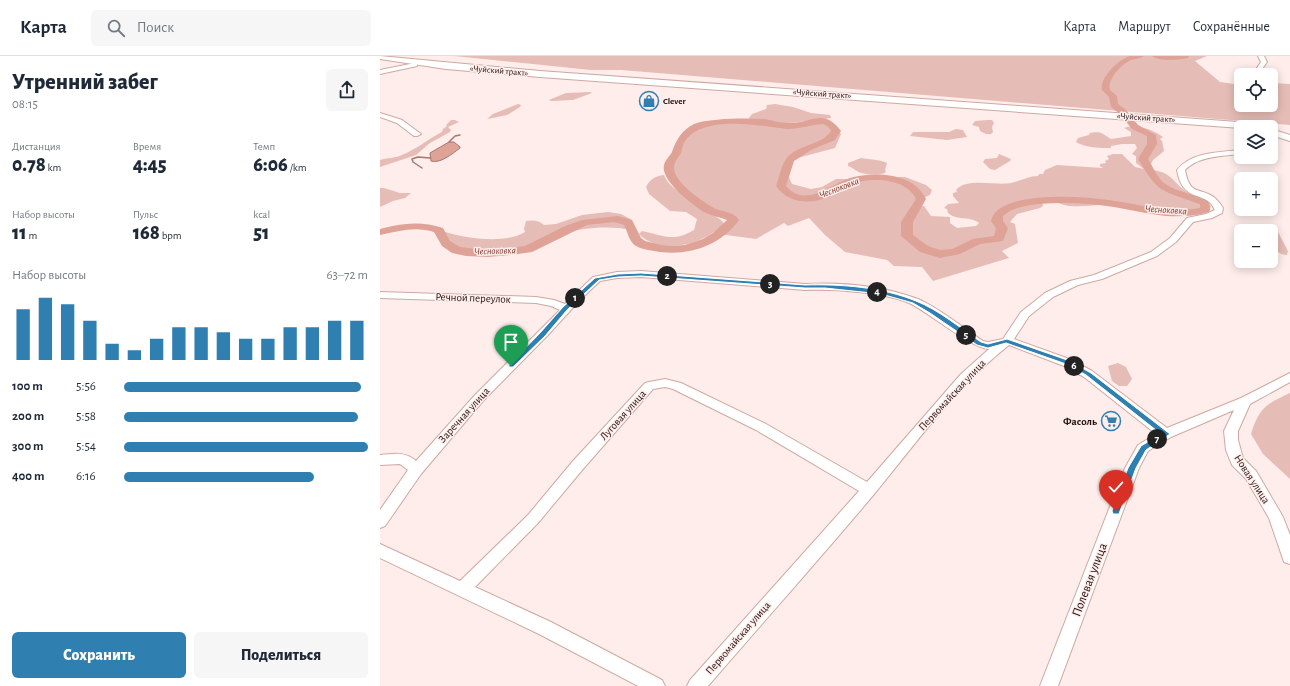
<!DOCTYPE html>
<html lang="ru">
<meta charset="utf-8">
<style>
:root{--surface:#fff;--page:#f6f6f7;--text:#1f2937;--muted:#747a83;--line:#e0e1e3;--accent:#307fb1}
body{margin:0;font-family:"Alegreya Sans",sans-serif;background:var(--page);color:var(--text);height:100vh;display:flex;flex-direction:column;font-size:15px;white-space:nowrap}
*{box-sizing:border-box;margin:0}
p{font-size:13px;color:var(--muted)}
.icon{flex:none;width:22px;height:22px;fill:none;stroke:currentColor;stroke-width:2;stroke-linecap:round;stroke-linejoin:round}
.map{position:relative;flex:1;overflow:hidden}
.drawer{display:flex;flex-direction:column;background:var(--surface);width:380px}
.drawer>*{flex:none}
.tools{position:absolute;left:854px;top:12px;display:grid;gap:8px}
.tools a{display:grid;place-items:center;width:44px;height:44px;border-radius:6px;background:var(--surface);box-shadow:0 2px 10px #0003;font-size:20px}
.pin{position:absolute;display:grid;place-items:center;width:34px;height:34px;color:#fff;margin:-41px -17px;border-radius:50% 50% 50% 0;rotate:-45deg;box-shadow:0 0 4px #0007}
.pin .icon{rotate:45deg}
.km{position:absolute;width:20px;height:20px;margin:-10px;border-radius:50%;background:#222;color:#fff;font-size:11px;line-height:20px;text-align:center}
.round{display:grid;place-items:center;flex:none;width:42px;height:42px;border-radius:6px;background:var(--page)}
.headline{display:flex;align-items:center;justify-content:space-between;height:68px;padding:0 12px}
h1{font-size:22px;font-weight:800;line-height:30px}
.stats{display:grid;grid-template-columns:repeat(3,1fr);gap:6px;height:68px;padding:4px 12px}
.stats div{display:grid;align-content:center}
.stats b{font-size:20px;font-weight:800}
.stats small{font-size:11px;font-weight:400}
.stats p{font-size:11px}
.chart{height:112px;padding:8px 12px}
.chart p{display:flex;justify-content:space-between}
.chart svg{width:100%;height:72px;margin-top:4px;stroke:var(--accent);stroke-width:6}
.button{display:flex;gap:8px;margin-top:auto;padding:8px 12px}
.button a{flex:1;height:46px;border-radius:6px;background:var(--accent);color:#fff;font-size:16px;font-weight:800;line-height:46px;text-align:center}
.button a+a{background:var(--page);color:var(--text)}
ul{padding:0 12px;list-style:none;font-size:13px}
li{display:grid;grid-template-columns:64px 48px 1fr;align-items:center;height:30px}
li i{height:10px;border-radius:5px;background:var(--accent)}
header{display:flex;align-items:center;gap:24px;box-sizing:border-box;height:56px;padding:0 20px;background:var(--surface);border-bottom:1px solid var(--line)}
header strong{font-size:19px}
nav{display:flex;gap:22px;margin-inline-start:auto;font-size:14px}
.search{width:280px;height:36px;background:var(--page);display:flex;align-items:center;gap:10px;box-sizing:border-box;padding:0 14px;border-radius:6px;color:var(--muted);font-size:15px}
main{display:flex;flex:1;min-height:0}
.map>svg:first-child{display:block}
.green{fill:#e6bdb6}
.water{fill:#dea297;stroke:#a5776f}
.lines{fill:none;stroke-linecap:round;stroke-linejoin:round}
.stream{stroke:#a5776f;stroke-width:1.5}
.river{fill:#dea297;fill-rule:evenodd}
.minor-casing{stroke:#cfa8a0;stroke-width:2}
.highway-casing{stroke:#cfa8a0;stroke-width:2}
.minor{fill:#fff;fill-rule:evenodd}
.highway{fill:#fff;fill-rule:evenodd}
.route{fill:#307fb1;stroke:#fff}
.labels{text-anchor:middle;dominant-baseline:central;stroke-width:3;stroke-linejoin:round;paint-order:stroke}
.far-street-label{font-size:9px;fill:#211311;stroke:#feedea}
.far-poi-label{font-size:9px;font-weight:bold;fill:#211311;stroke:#feedea;text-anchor:start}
.far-water-label{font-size:10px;font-style:italic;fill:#7f362b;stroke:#feedea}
.street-label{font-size:11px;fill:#211311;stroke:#feedea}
.poi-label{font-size:11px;font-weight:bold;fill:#211311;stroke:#feedea;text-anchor:end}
.near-street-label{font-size:13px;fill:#211311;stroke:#feedea}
</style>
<header>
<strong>Карта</strong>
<div class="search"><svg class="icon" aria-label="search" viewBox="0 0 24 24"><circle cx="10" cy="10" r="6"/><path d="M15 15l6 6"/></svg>Поиск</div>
<nav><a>Карта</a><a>Маршрут</a><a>Сохранённые</a></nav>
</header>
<main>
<section class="drawer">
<div class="headline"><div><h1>Утренний забег</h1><p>08:15</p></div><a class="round"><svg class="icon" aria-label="share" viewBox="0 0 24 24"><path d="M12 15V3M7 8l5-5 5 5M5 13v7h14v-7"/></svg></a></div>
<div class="stats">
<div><p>Дистанция</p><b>0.78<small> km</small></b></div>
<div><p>Время</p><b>4:45</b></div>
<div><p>Темп</p><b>6:06<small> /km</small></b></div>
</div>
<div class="stats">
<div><p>Набор высоты</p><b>11<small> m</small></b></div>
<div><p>Пульс</p><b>168<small> bpm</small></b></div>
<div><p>kcal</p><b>51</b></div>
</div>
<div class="chart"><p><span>Набор высоты</span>63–72 m</p>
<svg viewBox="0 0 160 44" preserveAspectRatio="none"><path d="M5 44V13M15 44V6M25 44V10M35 44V20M45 44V34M55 44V38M65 44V31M75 44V24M85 44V24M95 44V27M105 44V31M115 44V31M125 44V24M135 44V24M145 44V20M155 44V20"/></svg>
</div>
<ul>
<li><b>100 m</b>5:56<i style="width:97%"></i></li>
<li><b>200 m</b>5:58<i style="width:96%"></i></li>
<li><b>300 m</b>5:54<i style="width:100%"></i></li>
<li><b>400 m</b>6:16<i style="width:78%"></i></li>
</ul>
<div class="button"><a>Сохранить</a><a>Поделиться</a></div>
</section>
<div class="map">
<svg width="910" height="630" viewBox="0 0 910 630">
<rect width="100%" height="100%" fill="#feedea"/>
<!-- green -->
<path class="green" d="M74 0H827L815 5 840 26 861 29V49H891V27L910 28V69L241 14H211Z
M210 36 212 37 193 44 171 45 169 44 186 37Z
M138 48 141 49 140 51 127 59 107 63 113 58Z
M395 48 413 51 431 57 450 59 451 62 402 68 388 65 371 64 369 62 372 58 386 53 387 49Z
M71 64H75L79 66 68 71 71 74 70 76 50 87 36 99 0 111V104C7 102 16 102 22 99 37 93 48 83 62 76L63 73 67 70 66 69Z
M437 64 449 67 461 78 455 92 410 104 407 117 412 128 431 133 442 131 456 123H464L473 124 486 122 500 123 505 121H525L546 129 552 134 550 139 541 143 538 150H544L551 160 570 161V167L577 172 596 170 599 167C591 160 577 165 568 157L567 153 564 152 568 148 579 147 573 140V137L577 136 576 134C586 121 617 130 631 127 641 125 648 120 658 120L659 118H663L665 114 677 109 723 112 720 110V108L726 107 725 105 729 103 727 100 733 98H742L755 111 764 113 756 107V100L752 98 757 92 755 88H742L731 90V92C720 92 706 92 696 86L698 82 709 79 710 77C722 75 722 78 731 83L751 80V76L744 72C756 67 773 74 783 81L780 83 782 85 784 95 773 104 771 108 773 114C793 117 793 127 807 136 816 143 821 139 831 150L829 155C803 168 751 150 721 149 711 149 701 151 691 150 681 150 671 142 662 143L663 150 660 152 637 158 630 166 635 168 638 187 622 195 629 202 553 225 542 211 514 210 507 204 465 196 445 179 429 162 408 170 404 167 376 183 339 178 353 164 352 162 329 154 297 130 289 114V109L296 97 300 85 313 73 332 67 384 66 407 70H420Z
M607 64H612L614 67 612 71 613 76 611 78H606L600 75 599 71 592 69 595 65Z
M576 73 583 74 587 81 567 84 530 80 533 76H569Z
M619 98 631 103 630 105 615 114 610 113 603 106 605 103 617 102Z
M481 102C487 103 502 104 507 107L505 114 506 116C501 120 482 119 477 115 473 113 472 111 468 110V107Z
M284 119C288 129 295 133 304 138 310 142 314 149 320 153 328 158 338 160 344 167 325 189 281 200 259 178L262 175C283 179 293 187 314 174L317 163 306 156 290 155 269 138 266 131C270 123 275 120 284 119Z
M0 132H4L20 137H31L25 142 13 145 0 151Z
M228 156 241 158 252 164V174C227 169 204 172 179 178 168 180 159 189 149 192 133 198 84 201 70 192 64 188 61 180 59 174 82 182 124 189 145 176L144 173 146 165C154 164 158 164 164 169L176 168 202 159Z
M894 175 898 176 908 195 907 199C896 199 891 188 891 177Z
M738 307 746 311 752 323 747 330H739L732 325 728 310Z
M910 337V423L883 398 871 378C879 352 886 348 910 337Z"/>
<!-- water -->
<path class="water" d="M69 86H74L80 91V92C72 98 60 108 51 105L50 97Z"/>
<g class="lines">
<!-- stream -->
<path class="stream" d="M69 86 75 80 80 79
M42 112 33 106 32 103 38 101 50 102"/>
<!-- river -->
<path class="river" d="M750 0H764C759 3 753 3 749 5 740 10 727 24 730 34L737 40 738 48 746 54 758 69 776 79 777 88 768 103C773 111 777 121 784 127 797 137 815 137 829 145L830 154 829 156C815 160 801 161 786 160 769 158 752 154 734 151 709 147 683 146 658 148 645 150 633 151 623 160V165L628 172 623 185 600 188 580 198 560 202 540 196 521 180V166L536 143C527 123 494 121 475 127 466 129 459 136 451 140 432 149 408 148 396 130 399 122 401 110 406 103 416 89 444 88 451 75 450 73 448 70 445 69 441 66 416 74 407 73 378 70 325 58 305 85 303 88 302 93 301 97 299 101 295 105 294 110 292 125 321 144 332 151 340 156 354 155 359 164 340 191 305 201 274 195 268 194 261 193 256 190 249 186 248 176 244 169L234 166 207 169 152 196 131 199 108 201 86 200 72 197 62 190 54 176C36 170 18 175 0 179V173C22 167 41 165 63 172L70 185 80 191 97 193H120L145 190 185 170 202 164 238 160 252 164 261 182 265 185 282 189 293 190 305 189 323 183 333 177 347 164C340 161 331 160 324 156 313 149 280 124 284 109 285 104 290 100 292 96 296 84 302 74 314 68 330 62 367 62 384 63 392 64 400 67 408 67 432 68 443 51 461 75L455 84 431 94 414 105 406 130C426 153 450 128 470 122 495 115 534 117 546 143L533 166V179L548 190 560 194 572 193 593 183 614 180 616 172 611 165C617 135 697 140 720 143 742 145 764 151 786 153 797 154 809 154 820 152V148L816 147C780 133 779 138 758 103L767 88V80L752 73 740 58 731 51 729 41 722 34C719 22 739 3 750 0Z
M772 0H809L808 2C798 4 780 6 772 0Z"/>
<!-- minor casing -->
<g class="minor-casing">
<path id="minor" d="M878 0H884L887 6 878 19H872L881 6Z
M35 7 37 8V10L0 18V14Z
M0 57 22 64 41 78 37 80H34L17 67 0 61Z
M861 94V98C843 100 818 100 805 114 810 141 819 130 835 142 838 145 841 149 843 152L842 157 832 162 813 166 796 186 777 200 722 223 698 229 673 241 649 260 634 283 692 304 712 315 787 372 861 342 910 317V326L870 348 858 375V384L863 402 876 415 903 461 910 479V508L904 506 889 462 866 423 852 409 846 394 844 375 854 354 791 381 768 395 759 412 678 630H660L745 412 758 389 776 378 704 321 684 310 629 289C576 331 537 386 495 437 440 503 383 566 328 630H307L310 624 479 435 376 374 293 333 285 331 273 333 203 413 158 467 95 531 171 566 282 624 285 630H258L159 578 0 502V488L80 525 148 459 193 405 265 327 269 326 285 323 301 327 386 368 487 426 581 318 609 293C591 292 552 259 533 249 509 236 453 233 425 234L261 221 237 222 220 225 200 244 167 280 103 345 41 418 5 470 0 472V454L28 414 20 408 0 409V399C13 398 25 395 36 405L95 339 180 254 171 250 156 247 0 242V236L156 241 174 244 185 248 213 221 237 216 261 215 425 228C462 226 503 230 538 243 557 251 585 273 603 285L608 286 623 283 641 256 665 237 690 225 714 219 771 196 790 182 807 162 826 158 835 154C826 133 803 149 797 114 811 96 840 96 861 94Z"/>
</g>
<!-- highway casing -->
<g class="highway-casing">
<path id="highway" d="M0 0 160 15 885 68 890 71H861V72L160 21 66 13 0 3Z
M891 73 910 79V85L891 79Z"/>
</g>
<!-- minor -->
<use href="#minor" class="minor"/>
<!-- highway -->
<use href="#highway" class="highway"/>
</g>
<!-- route -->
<path class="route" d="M261 217 425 229C461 228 502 231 536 245 559 254 580 272 601 286L608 288 627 283 690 305 711 317 790 378 766 394 756 412 740 455 739 458H733L732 455 748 412 761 390 781 378 706 319 686 308 626 287 608 292 597 289 550 257 533 247 501 238 445 232H425L261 220 238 221 219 224 187 254 165 280 133 311H129V309L160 277 183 251 215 222 238 218Z"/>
<!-- icons -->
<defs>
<g id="shop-ring" transform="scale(1)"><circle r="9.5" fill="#feedea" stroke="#307fb1" stroke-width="1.5"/><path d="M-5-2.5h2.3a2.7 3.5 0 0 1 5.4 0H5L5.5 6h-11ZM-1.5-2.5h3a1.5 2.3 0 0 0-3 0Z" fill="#307fb1"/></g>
<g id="supermarket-ring" transform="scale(1)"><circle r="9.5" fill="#feedea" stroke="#307fb1" stroke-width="1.5"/><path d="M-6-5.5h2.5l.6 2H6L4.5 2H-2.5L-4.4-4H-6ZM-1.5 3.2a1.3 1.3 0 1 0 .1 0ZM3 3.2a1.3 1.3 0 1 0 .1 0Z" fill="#307fb1"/></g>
</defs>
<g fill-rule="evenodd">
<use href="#shop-ring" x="269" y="45"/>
<use href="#supermarket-ring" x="731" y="365"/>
</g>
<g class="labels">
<!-- far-street labels -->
<g class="far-street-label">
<text transform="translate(119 15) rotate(5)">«Чуйский тракт»</text>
<text transform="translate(442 38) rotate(4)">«Чуйский тракт»</text>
<text transform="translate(766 62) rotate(4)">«Чуйский тракт»</text>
</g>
<!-- far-poi labels -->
<g class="far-poi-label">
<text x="283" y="45">Clever</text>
</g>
<!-- far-water labels -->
<g class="far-water-label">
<text transform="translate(459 132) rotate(-21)">Чесноковка</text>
<text transform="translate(786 154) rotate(4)">Чесноковка</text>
<text transform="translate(115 195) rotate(-2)">Чесноковка</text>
</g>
<!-- street labels -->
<g class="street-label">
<text transform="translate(93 242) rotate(2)">Речной переулок</text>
<text transform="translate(572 339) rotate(-47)">Первомайская улица</text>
<text transform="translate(84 359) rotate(-48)">Заречная улица</text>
<text transform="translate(243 359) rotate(-48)">Луговая улица</text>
<text transform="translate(872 423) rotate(57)">Новая улица</text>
<text transform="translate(358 582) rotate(-49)">Первомайская улица</text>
</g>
<!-- poi labels -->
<g class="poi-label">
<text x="717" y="365">Фасоль</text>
</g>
<!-- near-street labels -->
<g class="near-street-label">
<text transform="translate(710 524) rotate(-69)">Полевая улица</text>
</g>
</g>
</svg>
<div class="tools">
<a><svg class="icon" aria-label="locate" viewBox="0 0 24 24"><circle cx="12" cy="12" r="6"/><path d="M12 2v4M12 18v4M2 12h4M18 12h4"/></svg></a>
<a><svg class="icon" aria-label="layers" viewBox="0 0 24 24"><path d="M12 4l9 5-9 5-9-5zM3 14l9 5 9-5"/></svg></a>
<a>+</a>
<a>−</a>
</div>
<div class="pin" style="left:131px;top:310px;background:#1e9e55"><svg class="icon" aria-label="arrive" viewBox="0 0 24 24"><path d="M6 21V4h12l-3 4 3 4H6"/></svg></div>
<div class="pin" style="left:736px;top:455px;background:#d93025"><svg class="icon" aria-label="check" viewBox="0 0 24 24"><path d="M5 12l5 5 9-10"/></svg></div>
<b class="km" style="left:195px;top:242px">1</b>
<b class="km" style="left:287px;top:220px">2</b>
<b class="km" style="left:390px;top:228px">3</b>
<b class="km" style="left:497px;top:236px">4</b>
<b class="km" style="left:586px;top:279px">5</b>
<b class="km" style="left:694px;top:310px">6</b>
<b class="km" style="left:777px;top:383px">7</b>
</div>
</main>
